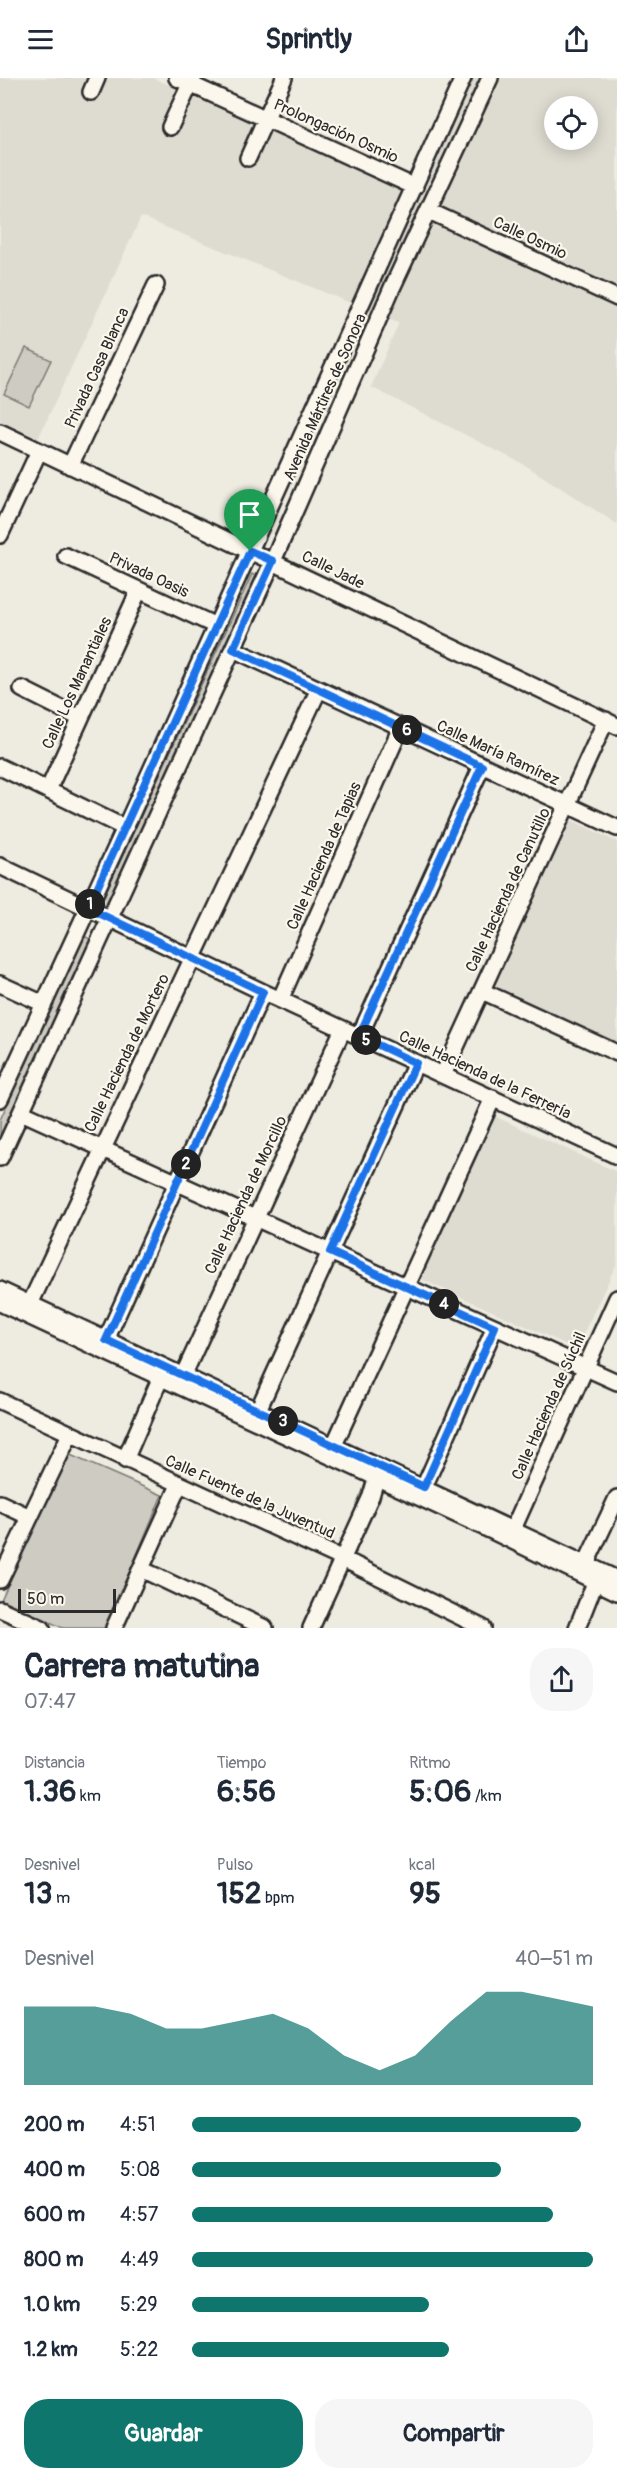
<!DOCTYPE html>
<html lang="es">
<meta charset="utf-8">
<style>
:root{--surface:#fff;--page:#f6f6f7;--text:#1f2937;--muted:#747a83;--accent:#0f766e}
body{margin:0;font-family:Pangolin,sans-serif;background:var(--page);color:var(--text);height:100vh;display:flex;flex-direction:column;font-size:22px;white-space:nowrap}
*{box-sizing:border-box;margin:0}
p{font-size:20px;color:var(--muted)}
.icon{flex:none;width:33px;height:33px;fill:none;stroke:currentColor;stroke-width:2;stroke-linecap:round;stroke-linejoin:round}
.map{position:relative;height:1550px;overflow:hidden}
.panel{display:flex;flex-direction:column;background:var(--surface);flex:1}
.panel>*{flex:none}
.tools{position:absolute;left:544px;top:18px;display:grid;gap:12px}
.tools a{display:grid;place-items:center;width:54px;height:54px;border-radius:50%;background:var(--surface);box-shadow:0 3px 15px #0003;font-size:30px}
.scale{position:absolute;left:18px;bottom:15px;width:98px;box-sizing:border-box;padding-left:6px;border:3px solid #2b2b2b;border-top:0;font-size:16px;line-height:21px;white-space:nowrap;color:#2b2b2b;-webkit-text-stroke:4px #fbf7ec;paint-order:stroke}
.pin{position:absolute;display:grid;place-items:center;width:51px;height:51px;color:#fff;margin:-62px -26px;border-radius:50% 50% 50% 0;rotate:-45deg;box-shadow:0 0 6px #0007}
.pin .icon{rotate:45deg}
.km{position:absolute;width:30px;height:30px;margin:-15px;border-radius:50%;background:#222;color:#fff;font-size:16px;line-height:30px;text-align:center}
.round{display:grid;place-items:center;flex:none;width:63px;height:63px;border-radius:24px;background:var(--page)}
.overview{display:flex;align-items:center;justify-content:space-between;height:102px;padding:0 24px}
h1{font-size:33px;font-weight:700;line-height:45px}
.figures{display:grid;grid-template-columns:repeat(3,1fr);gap:9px;height:102px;padding:6px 24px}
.figures div{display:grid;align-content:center}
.figures b{font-size:30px;font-weight:700}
.figures small{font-size:16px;font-weight:400}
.figures p{font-size:16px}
.chart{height:168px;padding:12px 24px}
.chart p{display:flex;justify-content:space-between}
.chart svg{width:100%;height:108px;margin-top:6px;fill:var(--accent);opacity:.7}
.action{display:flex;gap:12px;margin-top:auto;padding:12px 24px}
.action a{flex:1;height:69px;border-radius:24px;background:var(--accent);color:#fff;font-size:24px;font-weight:700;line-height:69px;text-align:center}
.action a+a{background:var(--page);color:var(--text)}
ul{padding:0 24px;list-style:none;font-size:20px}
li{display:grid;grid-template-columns:96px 72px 1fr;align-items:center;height:45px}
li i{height:15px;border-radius:8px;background:var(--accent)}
header{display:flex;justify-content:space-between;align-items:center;height:78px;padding:0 24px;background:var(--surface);font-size:27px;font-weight:700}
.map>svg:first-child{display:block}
.built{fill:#dedbd1;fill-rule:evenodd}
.green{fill:#cecbc2;stroke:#7c7b76;stroke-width:1.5}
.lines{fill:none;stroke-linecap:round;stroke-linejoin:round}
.minor-casing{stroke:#2b2b2b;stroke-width:20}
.minor{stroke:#fbf7ec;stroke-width:15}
.route-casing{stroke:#fff;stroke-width:12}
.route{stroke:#1a73e8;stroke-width:8}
.labels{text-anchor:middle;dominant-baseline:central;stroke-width:4.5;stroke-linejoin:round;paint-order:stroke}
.street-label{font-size:16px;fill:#2b2b2b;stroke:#fbf7ec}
</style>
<header><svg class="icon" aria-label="menu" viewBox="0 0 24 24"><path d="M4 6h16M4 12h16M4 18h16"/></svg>Sprintly<svg class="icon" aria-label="share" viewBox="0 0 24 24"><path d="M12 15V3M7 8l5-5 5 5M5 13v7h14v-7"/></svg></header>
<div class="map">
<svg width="617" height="1550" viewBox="0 0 617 1550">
<rect width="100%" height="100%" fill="#eeebe0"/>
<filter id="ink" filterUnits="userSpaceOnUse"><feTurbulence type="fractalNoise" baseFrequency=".0167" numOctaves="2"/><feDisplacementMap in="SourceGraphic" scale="12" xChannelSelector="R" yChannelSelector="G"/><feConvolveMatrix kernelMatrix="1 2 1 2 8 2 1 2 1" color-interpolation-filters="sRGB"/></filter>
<g filter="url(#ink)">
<!-- built -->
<path class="built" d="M0 0H153L410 111 468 0H617V446L525 387 371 309 399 245 141 139 37 363 0 345ZM555 28H588V62H555Z
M571 742 617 764V965L495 908Z
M494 1038 617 1094V1185L576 1271 419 1200Z"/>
<!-- green -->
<path class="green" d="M26 270 51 282 29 328 4 316Z
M252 496 261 501 112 829 101 825Z
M84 858 94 863 0 1069V1042Z
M68 1376 162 1417 106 1550H63L1 1522Z"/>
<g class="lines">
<!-- minor casing -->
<g class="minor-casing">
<path id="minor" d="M177 0 415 109
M91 14 97 0
M170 49 193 0
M248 80 284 0
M429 133 617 220
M0 354 617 648
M70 388 156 207
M0 457 39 373
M66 478 216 548
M233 571 617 750
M22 611 80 640
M0 689 125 750
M48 712 139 512
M0 788 263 914 617 1078
M0 906 44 926
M482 913 617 975
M280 922 401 649
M359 959 482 688
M443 997 606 642
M0 1021 125 750 463 0
M21 1034 617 1304
M0 1080 273 483 392 210 490 0
M0 1212 617 1501
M0 1225 494 1454 617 1514
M30 1226 319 611
M106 1262 263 914
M183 1298 343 951
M0 1323 343 1481 483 1550
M258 1332 416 985
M334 1367 493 1020
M125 1382 163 1294
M424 1409 495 1249
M0 1425 30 1439
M513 1451 617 1220
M141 1491 265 1550
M0 1502 70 1356
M0 1531 42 1550
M114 1550 179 1407
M311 1550 371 1418 379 1391
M577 1550 594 1507 589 1487 590 1477 617 1420"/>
</g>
<!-- minor -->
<use href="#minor" class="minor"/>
</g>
</g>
<g class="lines" filter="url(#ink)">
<!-- route casing -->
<g class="route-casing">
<path id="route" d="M250 473 273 483 233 571 482 688 359 958 416 985 330 1174 495 1249 424 1409 106 1262 263 914 88 830Z"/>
</g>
<!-- route -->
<use href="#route" class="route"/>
</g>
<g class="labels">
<!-- street labels -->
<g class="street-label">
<text transform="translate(336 53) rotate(24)">Prolongación Osmio</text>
<text transform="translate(530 160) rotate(25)">Calle Osmio</text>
<text transform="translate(97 290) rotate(-65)">Privada Casa Blanca</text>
<text transform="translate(325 319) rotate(-66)">Avenida Mártires de Sonora</text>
<text transform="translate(333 492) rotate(26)">Calle Jade</text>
<text transform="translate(149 497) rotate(25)">Privada Oasis</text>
<text transform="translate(77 605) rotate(-65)">Calle Los Manantiales</text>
<text transform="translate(498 675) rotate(25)">Calle María Ramírez</text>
<text transform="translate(324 778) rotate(-66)">Calle Hacienda de Tapias</text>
<text transform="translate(508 812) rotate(-65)">Calle Hacienda de Canutillo</text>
<text transform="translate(127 975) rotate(-64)">Calle Hacienda de Mortero</text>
<text transform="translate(485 997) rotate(25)">Calle Hacienda de la Ferrería</text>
<text transform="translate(246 1117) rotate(-65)">Calle Hacienda de Morcillo</text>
<text transform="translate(549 1328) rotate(-66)">Calle Hacienda de Súchil</text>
<text transform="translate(250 1419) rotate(24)">Calle Fuente de la Juventud</text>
</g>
</g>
</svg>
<div class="tools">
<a><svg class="icon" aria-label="locate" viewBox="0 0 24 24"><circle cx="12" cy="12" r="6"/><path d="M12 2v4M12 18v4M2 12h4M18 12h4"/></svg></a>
</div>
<div class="scale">50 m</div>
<div class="pin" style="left:250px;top:473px;background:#1e9e55"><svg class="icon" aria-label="arrive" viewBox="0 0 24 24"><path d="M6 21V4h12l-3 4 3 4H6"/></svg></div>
<b class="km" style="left:90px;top:826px">1</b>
<b class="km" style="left:186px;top:1086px">2</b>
<b class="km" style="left:283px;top:1343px">3</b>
<b class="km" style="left:444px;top:1226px">4</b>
<b class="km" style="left:366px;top:962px">5</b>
<b class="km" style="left:407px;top:652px">6</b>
</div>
<section class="panel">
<div class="overview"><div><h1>Carrera matutina</h1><p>07:47</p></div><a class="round"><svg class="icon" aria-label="share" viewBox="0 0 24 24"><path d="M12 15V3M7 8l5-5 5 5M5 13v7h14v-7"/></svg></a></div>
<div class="figures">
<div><p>Distancia</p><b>1.36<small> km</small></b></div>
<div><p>Tiempo</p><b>6:56</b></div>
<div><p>Ritmo</p><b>5:06<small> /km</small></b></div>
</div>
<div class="figures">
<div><p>Desnivel</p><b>13<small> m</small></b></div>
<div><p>Pulso</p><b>152<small> bpm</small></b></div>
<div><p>kcal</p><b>95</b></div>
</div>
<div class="chart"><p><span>Desnivel</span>40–51 m</p>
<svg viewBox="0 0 160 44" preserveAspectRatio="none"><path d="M0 44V12L10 12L20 12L30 15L40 21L50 21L60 18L70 15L80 21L90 32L100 38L110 32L120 18L130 6L140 6L150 9L160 12V44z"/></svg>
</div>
<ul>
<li><b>200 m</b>4:51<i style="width:97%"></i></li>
<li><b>400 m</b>5:08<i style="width:77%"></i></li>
<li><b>600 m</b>4:57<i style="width:90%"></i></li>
<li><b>800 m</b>4:49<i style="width:100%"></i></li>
<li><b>1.0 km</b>5:29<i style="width:59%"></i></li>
<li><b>1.2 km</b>5:22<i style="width:64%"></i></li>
</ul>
<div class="action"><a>Guardar</a><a>Compartir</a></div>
</section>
